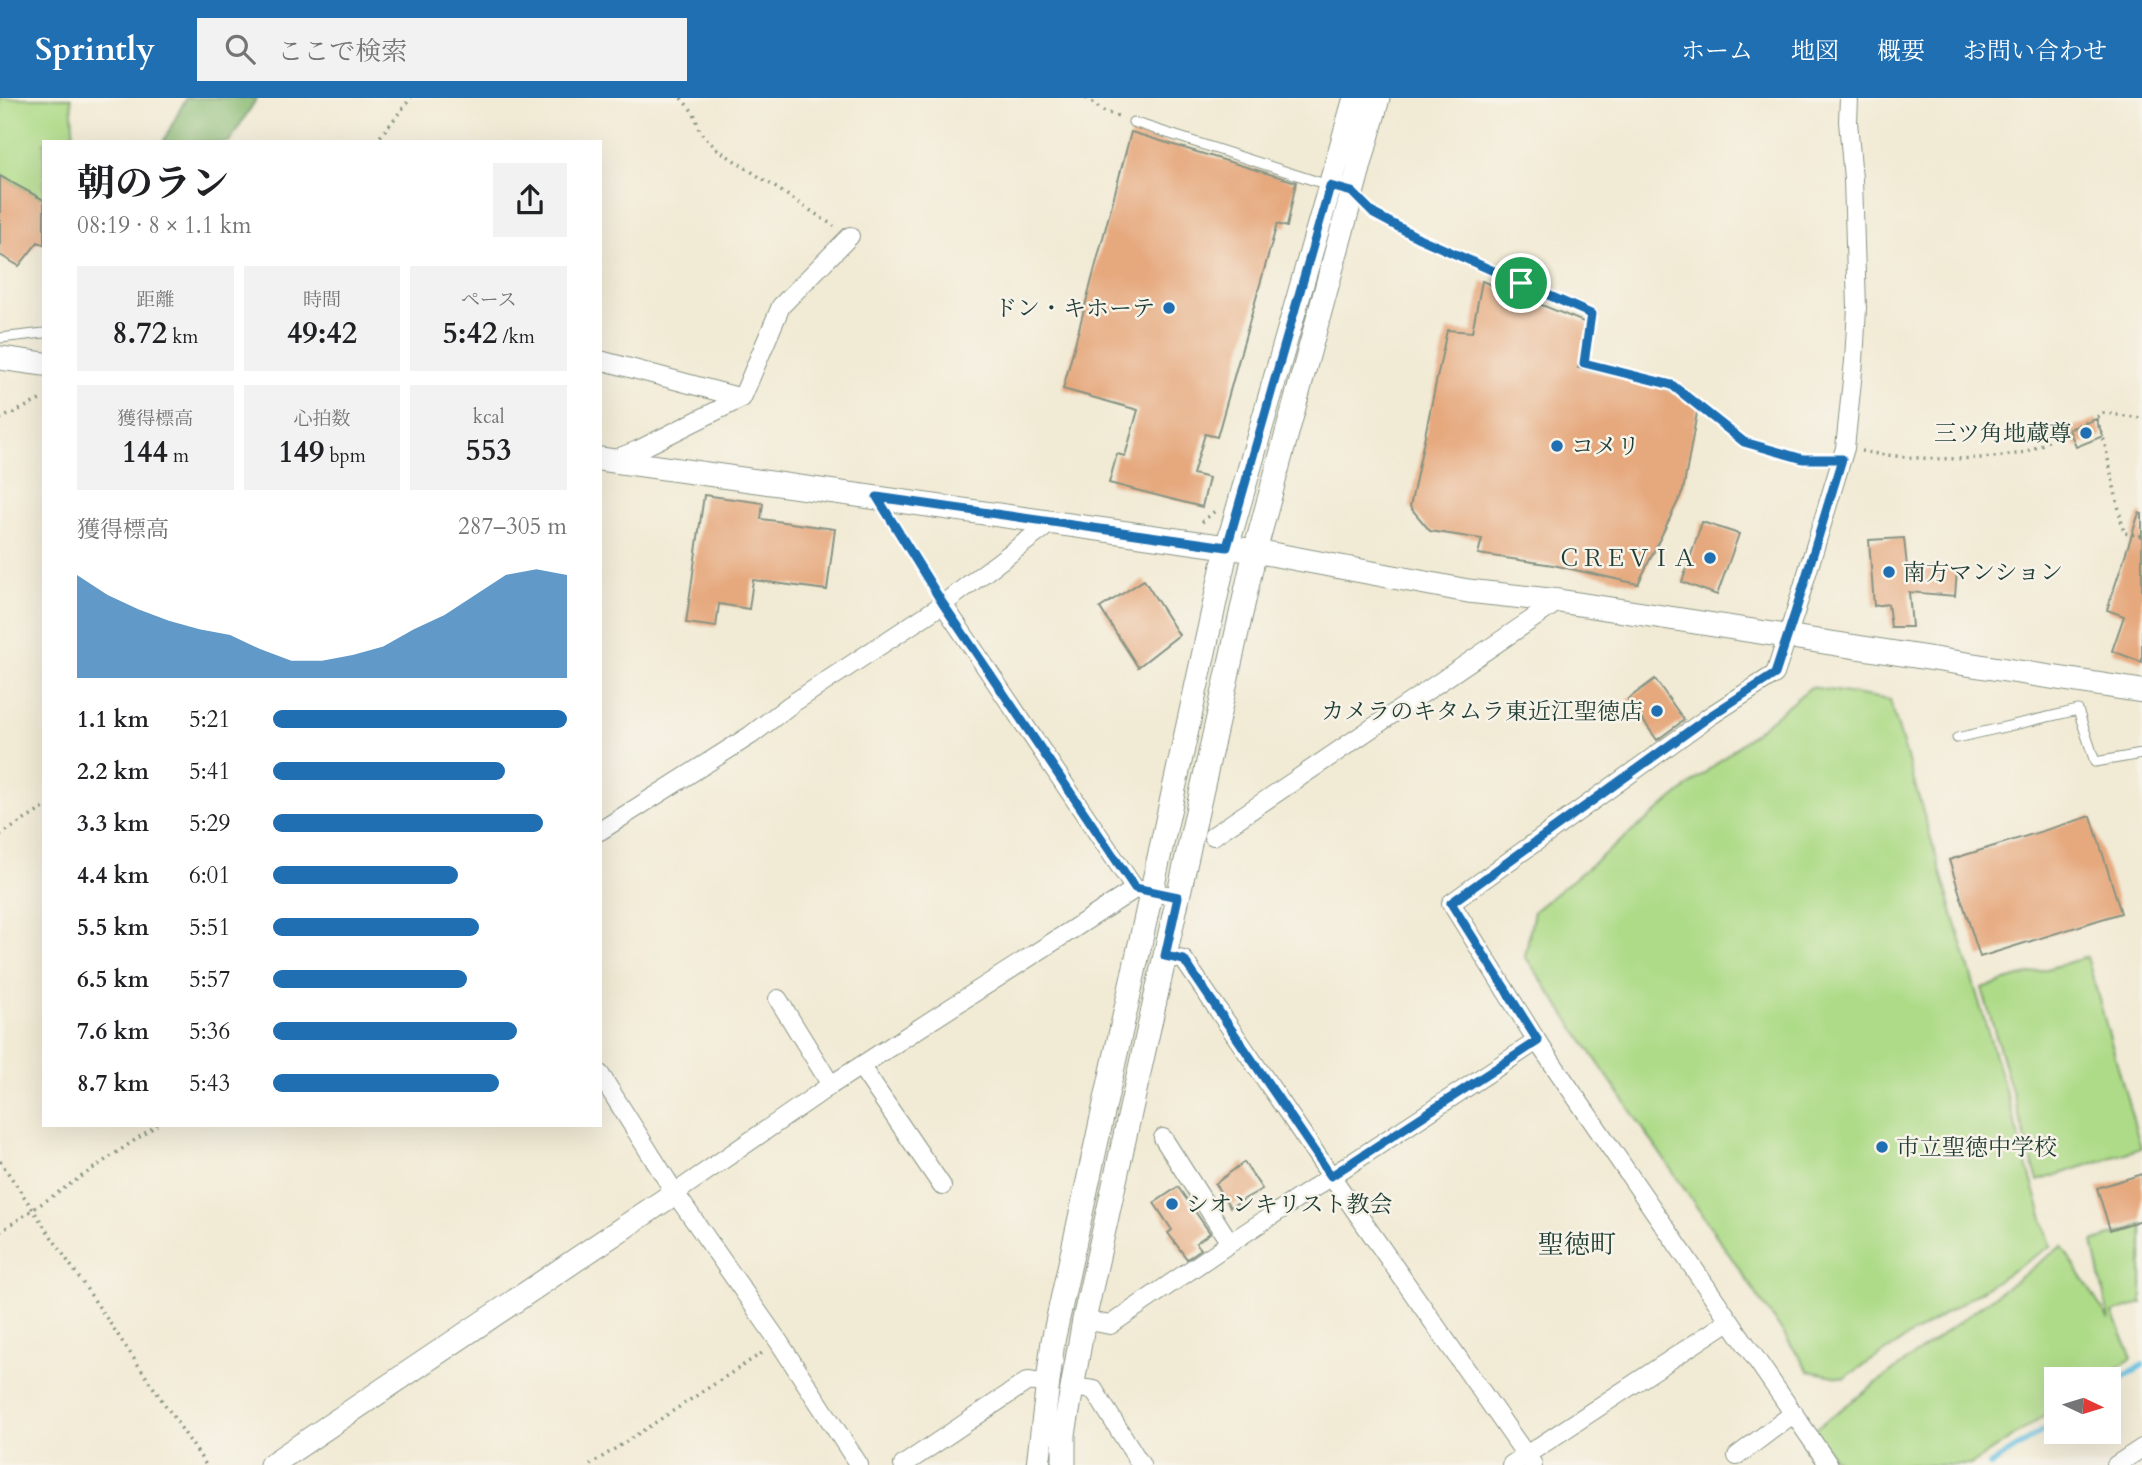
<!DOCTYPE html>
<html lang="ja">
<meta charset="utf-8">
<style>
:root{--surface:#fff;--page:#f2f2f2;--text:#202124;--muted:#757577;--accent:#1f6fb2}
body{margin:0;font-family:Cardo,"Noto Serif JP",serif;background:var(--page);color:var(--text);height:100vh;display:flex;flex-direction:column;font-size:26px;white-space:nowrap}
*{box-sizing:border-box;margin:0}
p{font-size:23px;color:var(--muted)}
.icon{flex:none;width:38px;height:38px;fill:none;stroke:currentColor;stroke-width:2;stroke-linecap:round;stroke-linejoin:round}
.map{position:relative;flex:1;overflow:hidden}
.drawer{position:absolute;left:42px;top:42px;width:560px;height:987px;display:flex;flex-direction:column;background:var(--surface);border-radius:0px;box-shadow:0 7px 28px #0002}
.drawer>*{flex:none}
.needle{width:46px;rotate:94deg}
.buttons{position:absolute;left:2044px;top:1269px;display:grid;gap:14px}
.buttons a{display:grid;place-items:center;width:77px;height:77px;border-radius:0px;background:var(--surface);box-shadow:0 7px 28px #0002;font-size:35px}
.pin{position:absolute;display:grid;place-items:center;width:60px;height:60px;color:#fff;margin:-30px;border:4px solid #fff;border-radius:50%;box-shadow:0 2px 7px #0007}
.round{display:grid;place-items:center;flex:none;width:74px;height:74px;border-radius:0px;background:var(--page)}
.head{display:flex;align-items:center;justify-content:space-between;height:119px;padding:0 35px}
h1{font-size:38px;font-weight:700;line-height:52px}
.metrics{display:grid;grid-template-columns:repeat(3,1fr);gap:10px;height:119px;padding:7px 35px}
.metrics div{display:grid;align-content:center;border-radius:0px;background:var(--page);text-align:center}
.metrics b{font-size:30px;font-weight:700}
.metrics small{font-size:19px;font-weight:400}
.metrics p{font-size:19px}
.chart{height:196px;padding:14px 35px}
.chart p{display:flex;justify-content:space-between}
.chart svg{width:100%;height:126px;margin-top:7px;fill:var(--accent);opacity:.7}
ul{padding:0 35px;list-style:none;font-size:23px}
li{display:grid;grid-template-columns:112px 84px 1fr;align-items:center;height:52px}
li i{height:18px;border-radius:9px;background:var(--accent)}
header{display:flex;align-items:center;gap:42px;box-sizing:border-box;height:98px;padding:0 35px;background:var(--accent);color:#fff}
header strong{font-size:33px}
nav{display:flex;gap:38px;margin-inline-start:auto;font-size:24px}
.search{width:490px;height:63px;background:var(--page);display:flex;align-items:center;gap:18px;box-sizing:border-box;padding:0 24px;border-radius:0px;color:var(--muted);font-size:26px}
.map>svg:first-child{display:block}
.green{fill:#aedb88;stroke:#668c5e;stroke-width:2}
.forest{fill:#8abb74;stroke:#547c54;stroke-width:2}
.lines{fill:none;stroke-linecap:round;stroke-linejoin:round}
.stream{stroke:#65bfe2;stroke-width:6}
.building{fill:#e6a97e}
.service-casing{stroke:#889484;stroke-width:11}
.minor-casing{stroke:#889484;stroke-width:20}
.tertiary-casing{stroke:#889484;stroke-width:25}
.path{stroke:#889484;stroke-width:3.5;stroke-dasharray:2 5;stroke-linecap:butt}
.service{stroke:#fff;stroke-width:9}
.minor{stroke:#fff;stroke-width:18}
.tertiary{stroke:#fff;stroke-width:23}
.route-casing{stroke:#fff;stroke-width:14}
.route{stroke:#1f6fb2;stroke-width:9}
.poi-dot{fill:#1f6fb2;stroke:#f7f3e8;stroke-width:2.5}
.labels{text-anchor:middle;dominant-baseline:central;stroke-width:5;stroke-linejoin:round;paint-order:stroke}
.poi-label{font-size:23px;fill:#1f3d34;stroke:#f7f3e8;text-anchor:end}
.quarter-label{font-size:26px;fill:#1f3d34;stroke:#f7f3e8}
</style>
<header>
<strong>Sprintly</strong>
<div class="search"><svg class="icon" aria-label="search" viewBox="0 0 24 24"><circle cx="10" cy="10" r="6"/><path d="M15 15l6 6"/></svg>ここで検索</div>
<nav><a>ホーム</a><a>地図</a><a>概要</a><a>お問い合わせ</a></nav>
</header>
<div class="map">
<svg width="2142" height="1367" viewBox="0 0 2142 1367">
<rect width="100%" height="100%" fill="#f7f3e8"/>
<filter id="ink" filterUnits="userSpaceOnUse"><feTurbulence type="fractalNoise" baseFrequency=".0143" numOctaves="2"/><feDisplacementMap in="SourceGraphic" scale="14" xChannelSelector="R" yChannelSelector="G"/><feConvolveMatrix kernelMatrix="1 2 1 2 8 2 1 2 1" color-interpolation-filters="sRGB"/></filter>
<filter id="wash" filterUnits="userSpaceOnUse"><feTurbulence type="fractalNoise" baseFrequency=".00686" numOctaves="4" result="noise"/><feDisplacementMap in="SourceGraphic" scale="28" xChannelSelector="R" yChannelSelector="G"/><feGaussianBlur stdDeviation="1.57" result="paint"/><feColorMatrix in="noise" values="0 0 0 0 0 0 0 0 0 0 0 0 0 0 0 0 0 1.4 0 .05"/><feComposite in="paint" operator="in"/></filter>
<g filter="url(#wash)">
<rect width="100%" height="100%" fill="#f1ead4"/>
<!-- green -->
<path class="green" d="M0 0H71L74 44H44V102L0 78Z
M1811 589 1890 602 2051 1148 1844 1280 1809 1273 1525 858 1534 813Z
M2087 859 2141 1050 2038 1083 1982 890Z
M2142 1127V1205L2113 1215 2132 1260 2100 1281H2056V1310L1970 1367H1839L1813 1332 2062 1148 2109 1222 2093 1144Z"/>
<!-- forest -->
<path class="forest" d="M186 0H257L229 44H163Z"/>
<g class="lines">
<!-- stream -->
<path class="stream" d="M2109 1289 2142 1267
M1990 1367 2056 1324"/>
</g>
<g id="blocks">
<!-- building -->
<path class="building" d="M1131 34 1296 84 1287 129 1277 126 1217 339 1205 336 1193 376 1209 380 1202 409 1109 385 1117 356 1125 358 1138 312 1063 291Z
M0 78 44 102V147L38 144 19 168 0 157Z
M1482 183 1589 226 1578 270 1657 286 1698 309 1683 393 1638 486 1553 467 1478 456 1482 441 1430 433 1410 409 1447 232 1472 234Z
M2096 321 2103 338 2076 349 2069 331Z
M704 397 763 405 761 421 835 431 827 492 753 482 749 511 719 506 716 529 686 525Z
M2139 415 2142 416V564L2112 553 2124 518 2107 512Z
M1702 424 1739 436 1717 497 1682 484Z
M1904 440 1907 469 1957 472 1955 498 1909 494 1912 529H1891L1888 506 1874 508 1869 442Z
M1144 482 1179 537 1138 569 1100 510Z
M1655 581 1684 622 1657 642 1628 601Z
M2091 718 2121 815 1980 859 1949 762Z
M1244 1064 1262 1091 1230 1109 1215 1086Z
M2142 1076V1122L2110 1132 2097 1090Z
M1178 1089 1210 1135 1196 1145 1201 1151 1187 1161 1168 1135 1172 1132 1154 1105Z"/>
</g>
</g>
<g filter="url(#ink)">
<use href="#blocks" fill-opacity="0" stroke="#889484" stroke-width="2"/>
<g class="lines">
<!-- service casing -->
<g class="service-casing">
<path id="service" d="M1133 24 1331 88
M0 240 44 235
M880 403 943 506
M1957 640 2078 612 2095 664 2142 656"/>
</g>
<!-- minor casing -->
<g class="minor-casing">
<path id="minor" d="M600 262 742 300
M610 363 638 352 742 300 781 208 850 138
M943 506 1135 791
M600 733 751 637 790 607 943 506 1052 424
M1213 738 1559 503
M1165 858 1184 862 1331 1078 1533 1367
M778 901 831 987
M861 969 942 1088
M600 976 675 1095 779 1244 859 1367
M1163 1040 1230 1145
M675 1095 831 987 1135 791 1178 799
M1084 1222 1110 1227 1230 1145 1537 943
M1072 1289 1094 1292 1141 1367
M1737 1358 1794 1315
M903 1367 1028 1283 1048 1286
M1511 1367 1729 1223
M1829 1367 1537 943 1451 805 1710 618 1775 576 1795 515 1845 350 1854 263 1857 210 1853 81 1848 23 1849 0
M2116 1367 2142 1350"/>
</g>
<!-- tertiary casing -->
<g class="tertiary-casing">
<path id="tertiary" d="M0 260 44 266
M600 361 1255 453 1468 493 1559 503 2142 593
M271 1367 675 1095
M1038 1367 1053 1243 1227 449 1355 0
M1064 1367V1336L1084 1222 1255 453 1378 0"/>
</g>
<!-- path -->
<path class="path" d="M681 0 694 15 700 34 717 51 834 128
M1086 0 1103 13 1121 19
M376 44 411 0
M1368 111 1374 116 1419 140 1591 216 1584 266 1672 287 1744 344 1803 361H1822
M0 321 44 300
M2096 321 2103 338 2124 435 2142 438
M1861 353C1905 362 1977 364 2021 355 2038 351 2054 338 2070 331 2081 325 2093 323 2103 315L2142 320
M1202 424 1215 413
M0 737 44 710
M0 1063 206 1367
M0 1134 157 1027
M590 1367 765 1253"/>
<!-- service -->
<use href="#service" class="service"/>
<!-- minor -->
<use href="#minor" class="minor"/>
<!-- tertiary -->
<use href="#tertiary" class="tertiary"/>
</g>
</g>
<g class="lines" filter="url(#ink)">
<!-- route casing -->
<g class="route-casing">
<path id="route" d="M1330 88 1352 94 1374 116 1419 140 1591 216 1584 265 1672 287 1744 344 1803 361H1842L1795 515 1775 576 1710 618 1451 805 1538 943 1331 1078 1184 862 1165 858 1178 799 1135 790 943 506 877 399 1227 449Z"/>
</g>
<!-- route -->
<use href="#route" class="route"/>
</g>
<!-- markers -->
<g class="poi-dot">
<circle cx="1169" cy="210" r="7"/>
<circle cx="2086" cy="335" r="7"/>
<circle cx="1557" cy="348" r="7"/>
<circle cx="1710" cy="460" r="7"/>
<circle cx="1889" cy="474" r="7"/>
<circle cx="1657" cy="613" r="7"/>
<circle cx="1882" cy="1049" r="7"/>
<circle cx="1172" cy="1106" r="7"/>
</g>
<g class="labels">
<!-- poi labels -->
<g class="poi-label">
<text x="1155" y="210">ドン・キホーテ</text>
<text x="2072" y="335">三ツ角地蔵尊</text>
<text x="1571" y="348" text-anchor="start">コメリ</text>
<text x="1696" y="460">ＣＲＥＶＩＡ</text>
<text x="1903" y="474" text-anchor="start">南方マンション</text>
<text x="1643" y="613">カメラのキタムラ東近江聖徳店</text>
<text x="1896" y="1049" text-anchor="start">市立聖徳中学校</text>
<text x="1186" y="1106" text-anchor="start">シオンキリスト教会</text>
</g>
<!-- quarter labels -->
<g class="quarter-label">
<text x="1577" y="1146">聖徳町</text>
</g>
</g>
</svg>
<div class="buttons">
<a><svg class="needle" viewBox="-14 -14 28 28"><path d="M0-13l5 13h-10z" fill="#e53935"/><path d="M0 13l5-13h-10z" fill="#757577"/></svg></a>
</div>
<div class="pin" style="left:1521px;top:185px;background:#1e9e55"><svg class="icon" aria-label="arrive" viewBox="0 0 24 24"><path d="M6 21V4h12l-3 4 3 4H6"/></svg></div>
<section class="drawer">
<div class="head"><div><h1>朝のラン</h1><p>08:19 · 8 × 1.1 km</p></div><a class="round"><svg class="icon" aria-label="share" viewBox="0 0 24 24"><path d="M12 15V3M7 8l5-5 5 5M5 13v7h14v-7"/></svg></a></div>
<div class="metrics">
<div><p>距離</p><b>8.72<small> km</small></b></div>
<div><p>時間</p><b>49:42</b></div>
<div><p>ペース</p><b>5:42<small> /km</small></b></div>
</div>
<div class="metrics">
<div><p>獲得標高</p><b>144<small> m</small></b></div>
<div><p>心拍数</p><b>149<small> bpm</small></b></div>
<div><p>kcal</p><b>553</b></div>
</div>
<div class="chart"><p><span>獲得標高</span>287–305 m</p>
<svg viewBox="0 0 160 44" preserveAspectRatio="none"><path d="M0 44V8L10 15L20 20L30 24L40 27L50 29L60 34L70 38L80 38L90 36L100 33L110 27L120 22L130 15L140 8L150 6L160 8V44z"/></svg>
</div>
<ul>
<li><b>1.1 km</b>5:21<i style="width:100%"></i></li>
<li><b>2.2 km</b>5:41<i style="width:79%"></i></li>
<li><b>3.3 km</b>5:29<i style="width:92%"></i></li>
<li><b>4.4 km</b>6:01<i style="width:63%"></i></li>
<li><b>5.5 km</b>5:51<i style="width:70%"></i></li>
<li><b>6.5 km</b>5:57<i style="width:66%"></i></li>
<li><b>7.6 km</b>5:36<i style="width:83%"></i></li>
<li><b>8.7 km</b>5:43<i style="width:77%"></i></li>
</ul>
</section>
</div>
